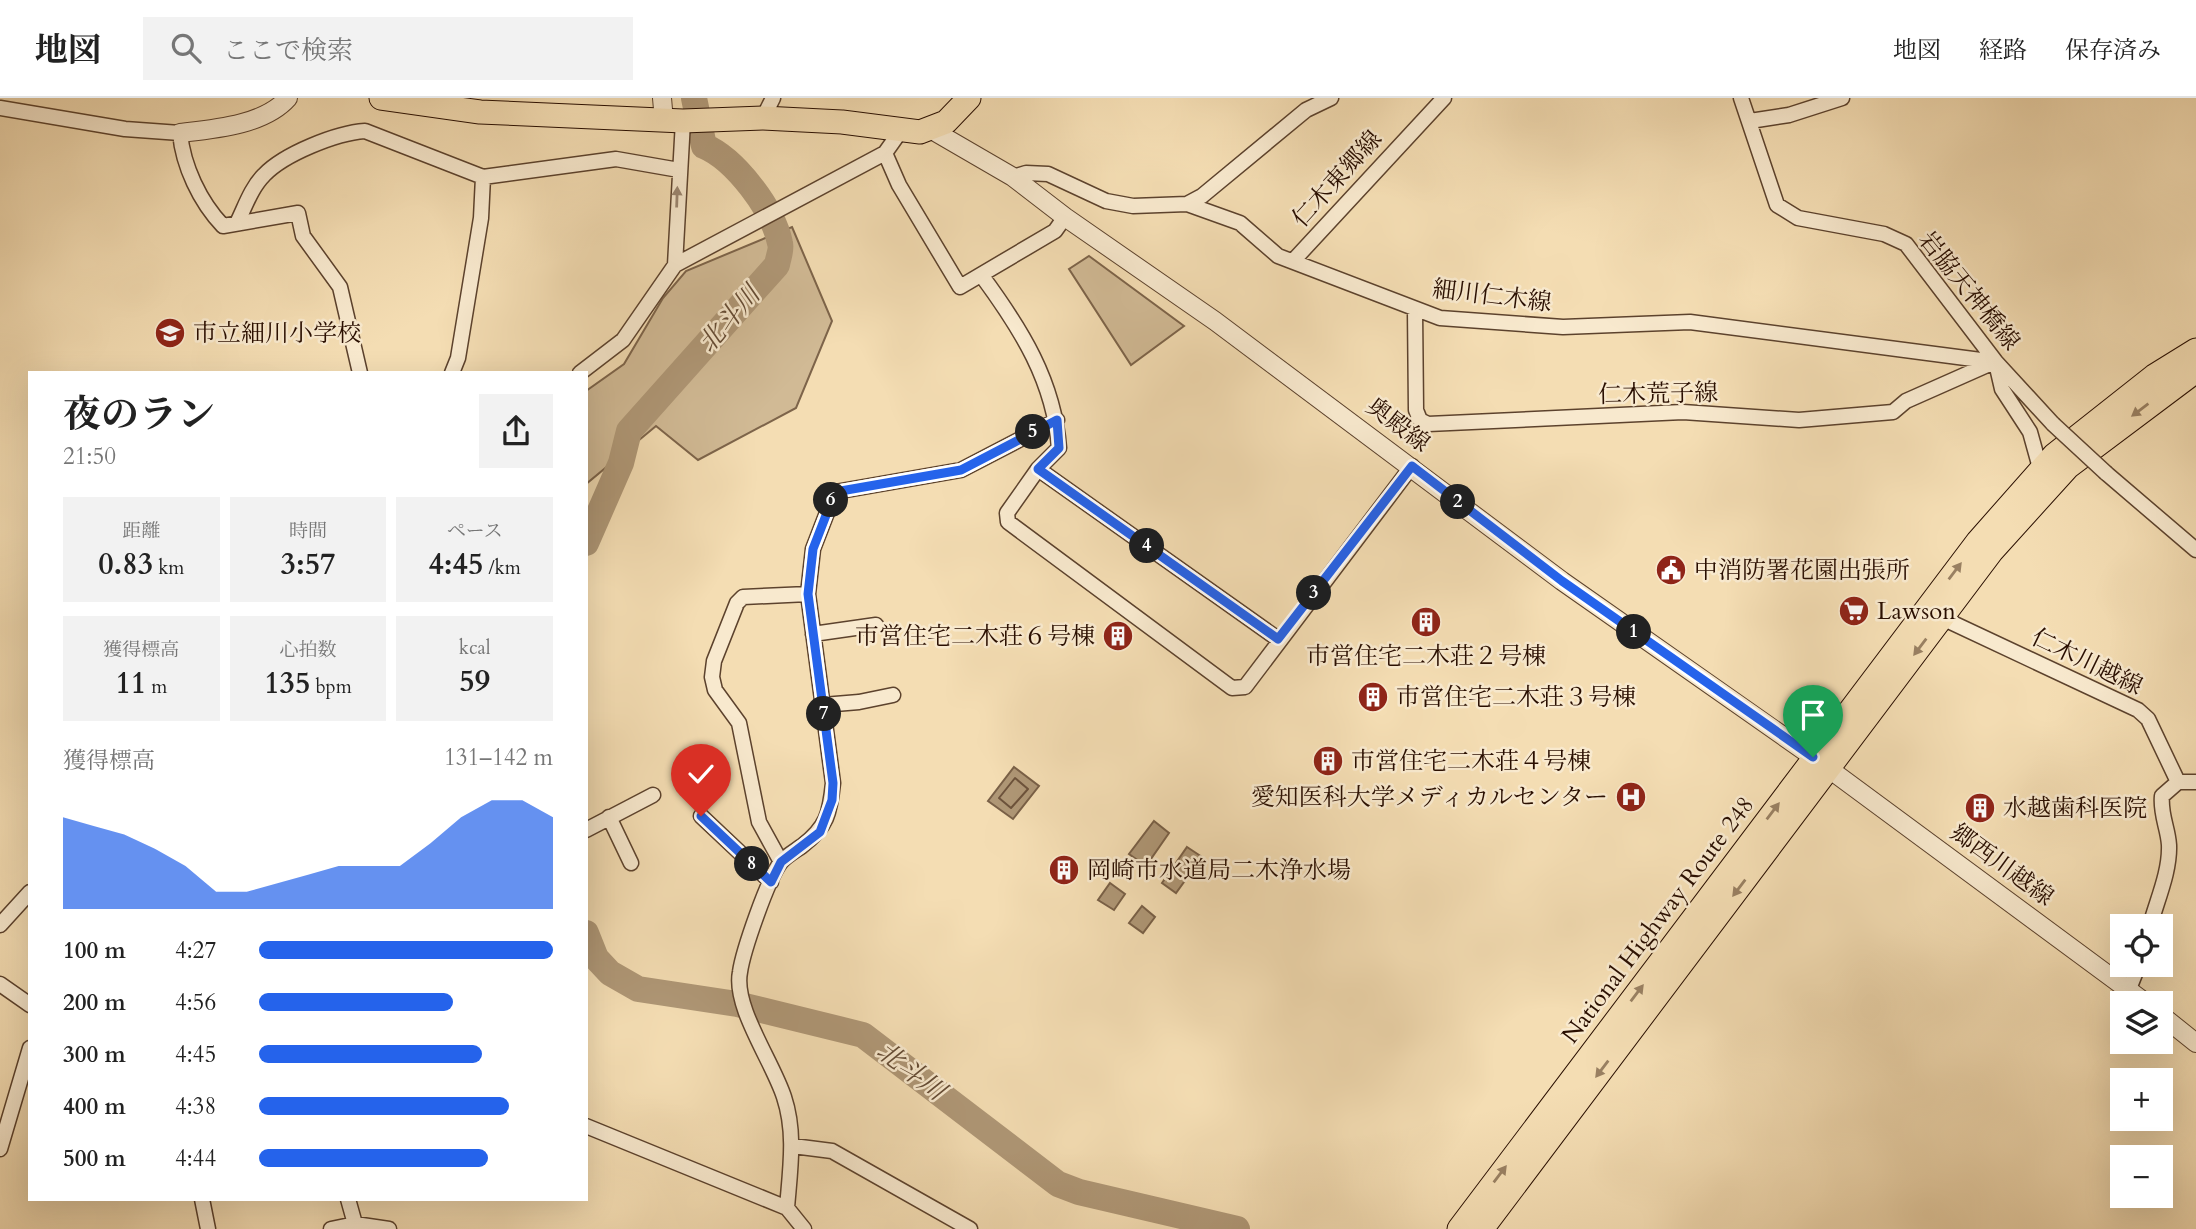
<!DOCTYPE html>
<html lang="ja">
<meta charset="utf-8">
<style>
:root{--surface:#fff;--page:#f2f2f2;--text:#222;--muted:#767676;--line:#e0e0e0;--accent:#2563eb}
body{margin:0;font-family:Cardo,"Noto Serif JP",serif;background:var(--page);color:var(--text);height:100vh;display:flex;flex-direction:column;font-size:26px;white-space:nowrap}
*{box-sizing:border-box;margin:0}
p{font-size:23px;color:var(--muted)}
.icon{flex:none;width:38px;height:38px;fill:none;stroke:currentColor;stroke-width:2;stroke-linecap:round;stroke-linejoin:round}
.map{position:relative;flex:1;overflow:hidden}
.drawer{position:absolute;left:28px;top:273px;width:560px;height:830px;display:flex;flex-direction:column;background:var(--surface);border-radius:0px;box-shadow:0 7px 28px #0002}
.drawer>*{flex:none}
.buttons{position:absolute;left:2110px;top:816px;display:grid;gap:14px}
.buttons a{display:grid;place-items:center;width:63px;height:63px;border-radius:0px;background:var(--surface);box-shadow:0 7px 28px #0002;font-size:35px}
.pin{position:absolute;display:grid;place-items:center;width:60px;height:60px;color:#fff;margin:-72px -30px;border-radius:50% 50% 50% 0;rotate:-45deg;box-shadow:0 0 7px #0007}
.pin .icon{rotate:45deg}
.km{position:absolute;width:35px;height:35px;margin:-18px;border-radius:50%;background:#222;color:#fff;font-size:19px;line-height:35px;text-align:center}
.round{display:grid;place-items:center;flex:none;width:74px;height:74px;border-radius:0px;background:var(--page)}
.overview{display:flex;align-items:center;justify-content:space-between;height:119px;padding:0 35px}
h1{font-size:38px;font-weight:700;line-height:52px}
.metrics{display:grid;grid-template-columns:repeat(3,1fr);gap:10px;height:119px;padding:7px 35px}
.metrics div{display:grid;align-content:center;border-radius:0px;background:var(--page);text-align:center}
.metrics b{font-size:30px;font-weight:700}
.metrics small{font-size:19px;font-weight:400}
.metrics p{font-size:19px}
.chart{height:196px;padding:14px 35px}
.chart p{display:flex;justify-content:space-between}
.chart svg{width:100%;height:126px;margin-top:7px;fill:var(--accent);opacity:.7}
ul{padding:0 35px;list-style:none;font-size:23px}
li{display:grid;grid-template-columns:112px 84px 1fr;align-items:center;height:52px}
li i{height:18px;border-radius:9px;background:var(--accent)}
header{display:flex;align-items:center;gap:42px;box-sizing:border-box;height:98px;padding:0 35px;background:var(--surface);border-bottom:2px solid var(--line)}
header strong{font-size:33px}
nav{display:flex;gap:38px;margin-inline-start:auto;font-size:24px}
.search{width:490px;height:63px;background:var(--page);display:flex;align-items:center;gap:18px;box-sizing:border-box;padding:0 24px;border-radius:0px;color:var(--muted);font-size:26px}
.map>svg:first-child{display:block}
.green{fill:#d1ba95;stroke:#7d644a;stroke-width:2}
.water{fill:#af9776;stroke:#796047;stroke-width:2}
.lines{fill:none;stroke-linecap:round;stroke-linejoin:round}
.shore{stroke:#6c523b;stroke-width:2}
.river{stroke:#af9776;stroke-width:26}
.minor-casing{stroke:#5c422d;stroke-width:17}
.tertiary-casing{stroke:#5c422d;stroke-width:20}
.primary-casing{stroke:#290e00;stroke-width:25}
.trunk-casing{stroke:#290e00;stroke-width:25}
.minor{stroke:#f8e9ce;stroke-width:14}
.tertiary{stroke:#f8e9ce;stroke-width:18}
.primary{stroke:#f4ddb3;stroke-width:23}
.trunk{stroke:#f4ddb3;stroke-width:23}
.minor-bridge-casing{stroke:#5c422d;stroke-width:17;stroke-linecap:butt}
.minor-bridge{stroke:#f8e9ce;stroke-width:14}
.oneway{fill:#9b8671}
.oneway2{fill:#998062}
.route-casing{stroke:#fff;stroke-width:14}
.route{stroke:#2563eb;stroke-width:9}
.labels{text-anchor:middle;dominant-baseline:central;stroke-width:5;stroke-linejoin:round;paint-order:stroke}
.street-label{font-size:24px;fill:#290e00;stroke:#f8e9ce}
.poi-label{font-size:24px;fill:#290e00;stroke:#f8e9ce;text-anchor:start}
.water-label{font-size:26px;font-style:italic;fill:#654c35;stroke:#f8e9ce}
</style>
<header>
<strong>地図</strong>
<div class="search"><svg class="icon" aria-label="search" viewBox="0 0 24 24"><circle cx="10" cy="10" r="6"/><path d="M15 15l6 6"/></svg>ここで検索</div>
<nav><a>地図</a><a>経路</a><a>保存済み</a></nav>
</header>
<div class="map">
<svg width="2196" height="1131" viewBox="0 0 2196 1131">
<rect width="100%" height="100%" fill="#f4ddb3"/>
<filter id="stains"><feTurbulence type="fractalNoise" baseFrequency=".00286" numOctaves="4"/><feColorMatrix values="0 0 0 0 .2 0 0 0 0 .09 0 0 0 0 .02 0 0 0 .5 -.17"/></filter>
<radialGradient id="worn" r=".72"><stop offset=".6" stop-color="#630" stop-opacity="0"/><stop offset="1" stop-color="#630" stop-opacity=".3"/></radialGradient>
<!-- green -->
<path class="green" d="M792 129 832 223 796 310 698 362 656 328 586 386V293L624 266 663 200 686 173Z
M1089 158 1184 228 1131 267 1069 171Z"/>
<!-- water -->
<path class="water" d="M1014 669 1039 688 1013 721 988 703Z
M1154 723 1169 735 1146 768 1129 756Z
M1187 749 1202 759 1176 795 1162 785Z
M1110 785 1125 796 1114 812 1098 802Z
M1142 808 1155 819 1143 835 1129 825Z"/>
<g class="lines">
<!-- shore -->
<path class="shore" d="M1015 680 1028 691 1011 710 999 700Z"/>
<!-- river -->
<path class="river" d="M586 445 621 365 629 333 777 167C778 160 782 151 780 145 773 111 735 61 704 48L694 0
M586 835 596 860 610 875 638 891 737 906 863 937 1058 1086 1079 1094 1237 1131"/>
<!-- minor casing -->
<g class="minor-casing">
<path id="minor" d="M1741 0 1777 107 1798 120 1884 136 1906 146 1996 264 2053 326
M0 10 125 31 180 35C183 68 200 104 223 128L298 115 303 138 340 189 360 275
M763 20 773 0
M1750 23 1789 17 1842 0
M885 55 899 87 960 189 1055 133 1065 119
M1013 79 1026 75 1048 76 1106 103 1133 108 1187 106 1240 125 1278 158 1440 220 1563 229 1690 224 1996 264
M1187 106 1202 98 1306 12 1331 0
M237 125C245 109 251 90 264 77 284 56 336 35 365 33L483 79 616 61 679 72
M1293 163 1444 0
M675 167 683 23
M982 178C1021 231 1054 283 1059 350L1038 371 1007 415 1008 424 1232 590 1245 589 1412 368
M1415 212 1416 312 1420 322 1428 326 1683 314 1799 322 1893 314 1906 303 1994 264
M1996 265 2002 291 2030 334 2040 370
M452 275 458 260 481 120 483 79
M580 275 623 242 675 167 885 55 902 31
M1038 371 1278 541
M2106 375 2196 452
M1942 520 2138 612 2148 621 2178 684
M813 536 876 527
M823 607 859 604 893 597
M701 718 771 784
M609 719 631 765
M586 732 653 697
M781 764 759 724 739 625 715 592 712 579 714 563 737 505 743 499 808 496
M0 827 30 794
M2150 828C2157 802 2170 774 2169 747 2168 730 2160 716 2162 698L2178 684H2196
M0 886 30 907
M2129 891 2139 866
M586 1028 787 1110 804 1131
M793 1048 832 1053 970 1131
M0 1051 30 950
M202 1101 208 1131
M348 1101 355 1126
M787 1110C790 1072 796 1035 784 999 773 964 733 909 740 874 743 853 768 780 781 764 786 758 795 753 802 748 827 729 830 715 833 685L808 496 813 451 835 394 961 372 1057 322
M331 1131 355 1126 389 1131"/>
</g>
<!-- tertiary casing -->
<g class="tertiary-casing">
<path id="tertiary" d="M662 0 664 23
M932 32 1013 79 1065 119 1215 223 1562 483 1813 659 2146 905
M180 35C215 31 264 27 288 0
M2161 917 2196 945"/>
</g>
<!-- primary casing -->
<g class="primary-casing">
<path id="primary" d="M381 0 480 14 683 23 763 20 842 24 920 34 946 24 969 0"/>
</g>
<!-- trunk casing -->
<g class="trunk-casing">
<path id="trunk" d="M1459 1131 1978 443 2054 357 2154 278 2196 252
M1482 1131 1992 453 2068 369 2196 273"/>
</g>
<!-- minor -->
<use href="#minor" class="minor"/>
<!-- tertiary -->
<use href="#tertiary" class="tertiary"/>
<!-- primary -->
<use href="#primary" class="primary"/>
<!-- trunk -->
<use href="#trunk" class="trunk"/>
<!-- minor-bridge casing -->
<g class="minor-bridge-casing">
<path id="minor-bridge" d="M2053 326 2106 375"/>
</g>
<!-- minor-bridge -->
<use href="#minor-bridge" class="minor-bridge"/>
</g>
<!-- one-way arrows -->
<defs><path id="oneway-solid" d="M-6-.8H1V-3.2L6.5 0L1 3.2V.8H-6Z" transform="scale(1.75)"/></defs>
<use class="oneway" href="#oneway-solid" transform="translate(677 99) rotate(-88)"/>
<g class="oneway2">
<use href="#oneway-solid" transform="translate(2140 312) rotate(143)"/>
<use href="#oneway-solid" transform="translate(1955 473) rotate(-53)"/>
<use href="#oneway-solid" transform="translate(1920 549) rotate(127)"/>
<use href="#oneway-solid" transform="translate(1773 713) rotate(-53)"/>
<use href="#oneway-solid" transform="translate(1739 790) rotate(127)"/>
<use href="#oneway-solid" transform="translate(1637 895) rotate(-53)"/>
<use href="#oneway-solid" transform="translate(1602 971) rotate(127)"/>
<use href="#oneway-solid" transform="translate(1500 1076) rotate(-53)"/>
</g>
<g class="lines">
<!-- route casing -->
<g class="route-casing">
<path id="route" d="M701 718 771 784 781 764 820 734 832 702 833 685 808 496 813 451 835 394 961 372 1057 322 1059 350 1038 371 1278 541 1412 368 1562 483 1813 659"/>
</g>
<!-- route -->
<use href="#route" class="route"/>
</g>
<!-- icons -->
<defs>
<g id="school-disc" transform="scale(1.575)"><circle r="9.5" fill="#8f2418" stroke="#f8e9ce"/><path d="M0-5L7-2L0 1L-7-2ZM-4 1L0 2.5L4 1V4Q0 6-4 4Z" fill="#fff"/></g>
<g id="civic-disc" transform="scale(1.575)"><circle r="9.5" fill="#8f2418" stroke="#f8e9ce"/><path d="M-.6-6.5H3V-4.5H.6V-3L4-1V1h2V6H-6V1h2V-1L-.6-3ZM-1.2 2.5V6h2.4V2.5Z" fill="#fff"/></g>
<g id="supermarket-disc" transform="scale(1.575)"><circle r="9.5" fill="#8f2418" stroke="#f8e9ce"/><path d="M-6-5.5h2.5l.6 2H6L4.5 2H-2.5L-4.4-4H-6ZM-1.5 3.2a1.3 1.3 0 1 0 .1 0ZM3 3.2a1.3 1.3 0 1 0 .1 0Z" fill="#fff"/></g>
<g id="building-disc" transform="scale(1.575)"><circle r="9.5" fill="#8f2418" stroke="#f8e9ce"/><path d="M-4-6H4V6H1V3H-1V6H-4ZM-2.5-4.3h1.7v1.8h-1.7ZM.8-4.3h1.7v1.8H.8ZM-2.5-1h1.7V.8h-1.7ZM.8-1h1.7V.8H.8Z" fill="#fff"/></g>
<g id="hospital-disc" transform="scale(1.575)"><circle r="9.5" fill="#8f2418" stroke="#f8e9ce"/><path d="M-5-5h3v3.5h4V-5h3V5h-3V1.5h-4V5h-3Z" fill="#fff"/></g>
</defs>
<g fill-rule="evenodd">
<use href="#school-disc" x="170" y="235"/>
<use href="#civic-disc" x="1671" y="472"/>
<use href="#supermarket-disc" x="1854" y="513"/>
<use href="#building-disc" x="1426" y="524"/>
<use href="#building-disc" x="1118" y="538"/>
<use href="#building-disc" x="1373" y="599"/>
<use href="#building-disc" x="1328" y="663"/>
<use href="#hospital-disc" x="1631" y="699"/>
<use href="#building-disc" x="1980" y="710"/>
<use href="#building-disc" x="1064" y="772"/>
</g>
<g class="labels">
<!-- street labels -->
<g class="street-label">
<text transform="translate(1337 81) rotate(-48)">仁木東郷線</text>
<text transform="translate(1969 193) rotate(51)">岩脇天神橋線</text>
<text transform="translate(1492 198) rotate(7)">細川仁木線</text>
<text transform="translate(1658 296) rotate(-1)">仁木荒子線</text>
<text transform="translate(1398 327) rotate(37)">奥殿線</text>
<text transform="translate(2087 564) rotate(26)">仁木川越線</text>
<text transform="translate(2002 767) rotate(36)">郷西川越線</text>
<text transform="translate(1658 822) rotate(-53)">National Highway Route 248</text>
</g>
<!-- poi labels -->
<g class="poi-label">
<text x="193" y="235">市立細川小学校</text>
<text x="1694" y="472">中消防署花園出張所</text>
<text x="1877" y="513">Lawson</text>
<text x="1095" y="538" text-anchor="end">市営住宅二木荘６号棟</text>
<text x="1426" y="558" text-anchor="middle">市営住宅二木荘２号棟</text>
<text x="1396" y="599">市営住宅二木荘３号棟</text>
<text x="1351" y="663">市営住宅二木荘４号棟</text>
<text x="1608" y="699" text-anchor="end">愛知医科大学メディカルセンター</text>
<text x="2003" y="710">水越歯科医院</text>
<text x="1087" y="772">岡崎市水道局二木浄水場</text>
</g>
<!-- water labels -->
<g class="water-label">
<text transform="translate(729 221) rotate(-49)">北斗川</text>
<text transform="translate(911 973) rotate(37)">北斗川</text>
</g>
</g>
<rect width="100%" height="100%" filter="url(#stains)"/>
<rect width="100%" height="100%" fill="url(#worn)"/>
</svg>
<div class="buttons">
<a><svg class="icon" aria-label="locate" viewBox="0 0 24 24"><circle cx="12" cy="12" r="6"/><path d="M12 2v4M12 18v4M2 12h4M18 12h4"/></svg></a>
<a><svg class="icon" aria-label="layers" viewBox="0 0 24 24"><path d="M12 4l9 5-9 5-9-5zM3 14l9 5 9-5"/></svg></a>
<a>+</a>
<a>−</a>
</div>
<div class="pin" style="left:1813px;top:659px;background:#1e9e55"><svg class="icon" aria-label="arrive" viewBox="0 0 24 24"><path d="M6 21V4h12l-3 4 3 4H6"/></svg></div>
<div class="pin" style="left:701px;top:718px;background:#d93025"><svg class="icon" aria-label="check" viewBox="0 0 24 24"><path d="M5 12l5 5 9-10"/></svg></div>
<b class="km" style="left:1634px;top:534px">1</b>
<b class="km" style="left:1458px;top:404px">2</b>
<b class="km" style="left:1314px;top:495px">3</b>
<b class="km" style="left:1147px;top:448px">4</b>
<b class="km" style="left:1033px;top:334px">5</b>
<b class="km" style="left:831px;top:402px">6</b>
<b class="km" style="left:824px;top:616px">7</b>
<b class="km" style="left:752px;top:766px">8</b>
<section class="drawer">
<div class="overview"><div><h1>夜のラン</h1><p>21:50</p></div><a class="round"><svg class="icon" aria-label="share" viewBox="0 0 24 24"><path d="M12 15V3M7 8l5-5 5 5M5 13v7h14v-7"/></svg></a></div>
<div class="metrics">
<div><p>距離</p><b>0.83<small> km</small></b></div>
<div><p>時間</p><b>3:57</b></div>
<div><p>ペース</p><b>4:45<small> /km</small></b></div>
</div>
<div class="metrics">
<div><p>獲得標高</p><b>11<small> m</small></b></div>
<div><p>心拍数</p><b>135<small> bpm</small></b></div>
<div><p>kcal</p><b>59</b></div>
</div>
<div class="chart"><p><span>獲得標高</span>131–142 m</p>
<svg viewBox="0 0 160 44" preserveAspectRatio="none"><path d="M0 44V12L10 15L20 18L30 23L40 29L50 38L60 38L70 35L80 32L90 29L100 29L110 29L120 21L130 12L140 6L150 6L160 12V44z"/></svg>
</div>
<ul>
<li><b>100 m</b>4:27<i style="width:100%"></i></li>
<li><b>200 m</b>4:56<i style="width:66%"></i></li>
<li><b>300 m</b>4:45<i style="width:76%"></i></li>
<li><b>400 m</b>4:38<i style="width:85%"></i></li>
<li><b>500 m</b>4:44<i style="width:78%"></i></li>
</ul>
</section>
</div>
